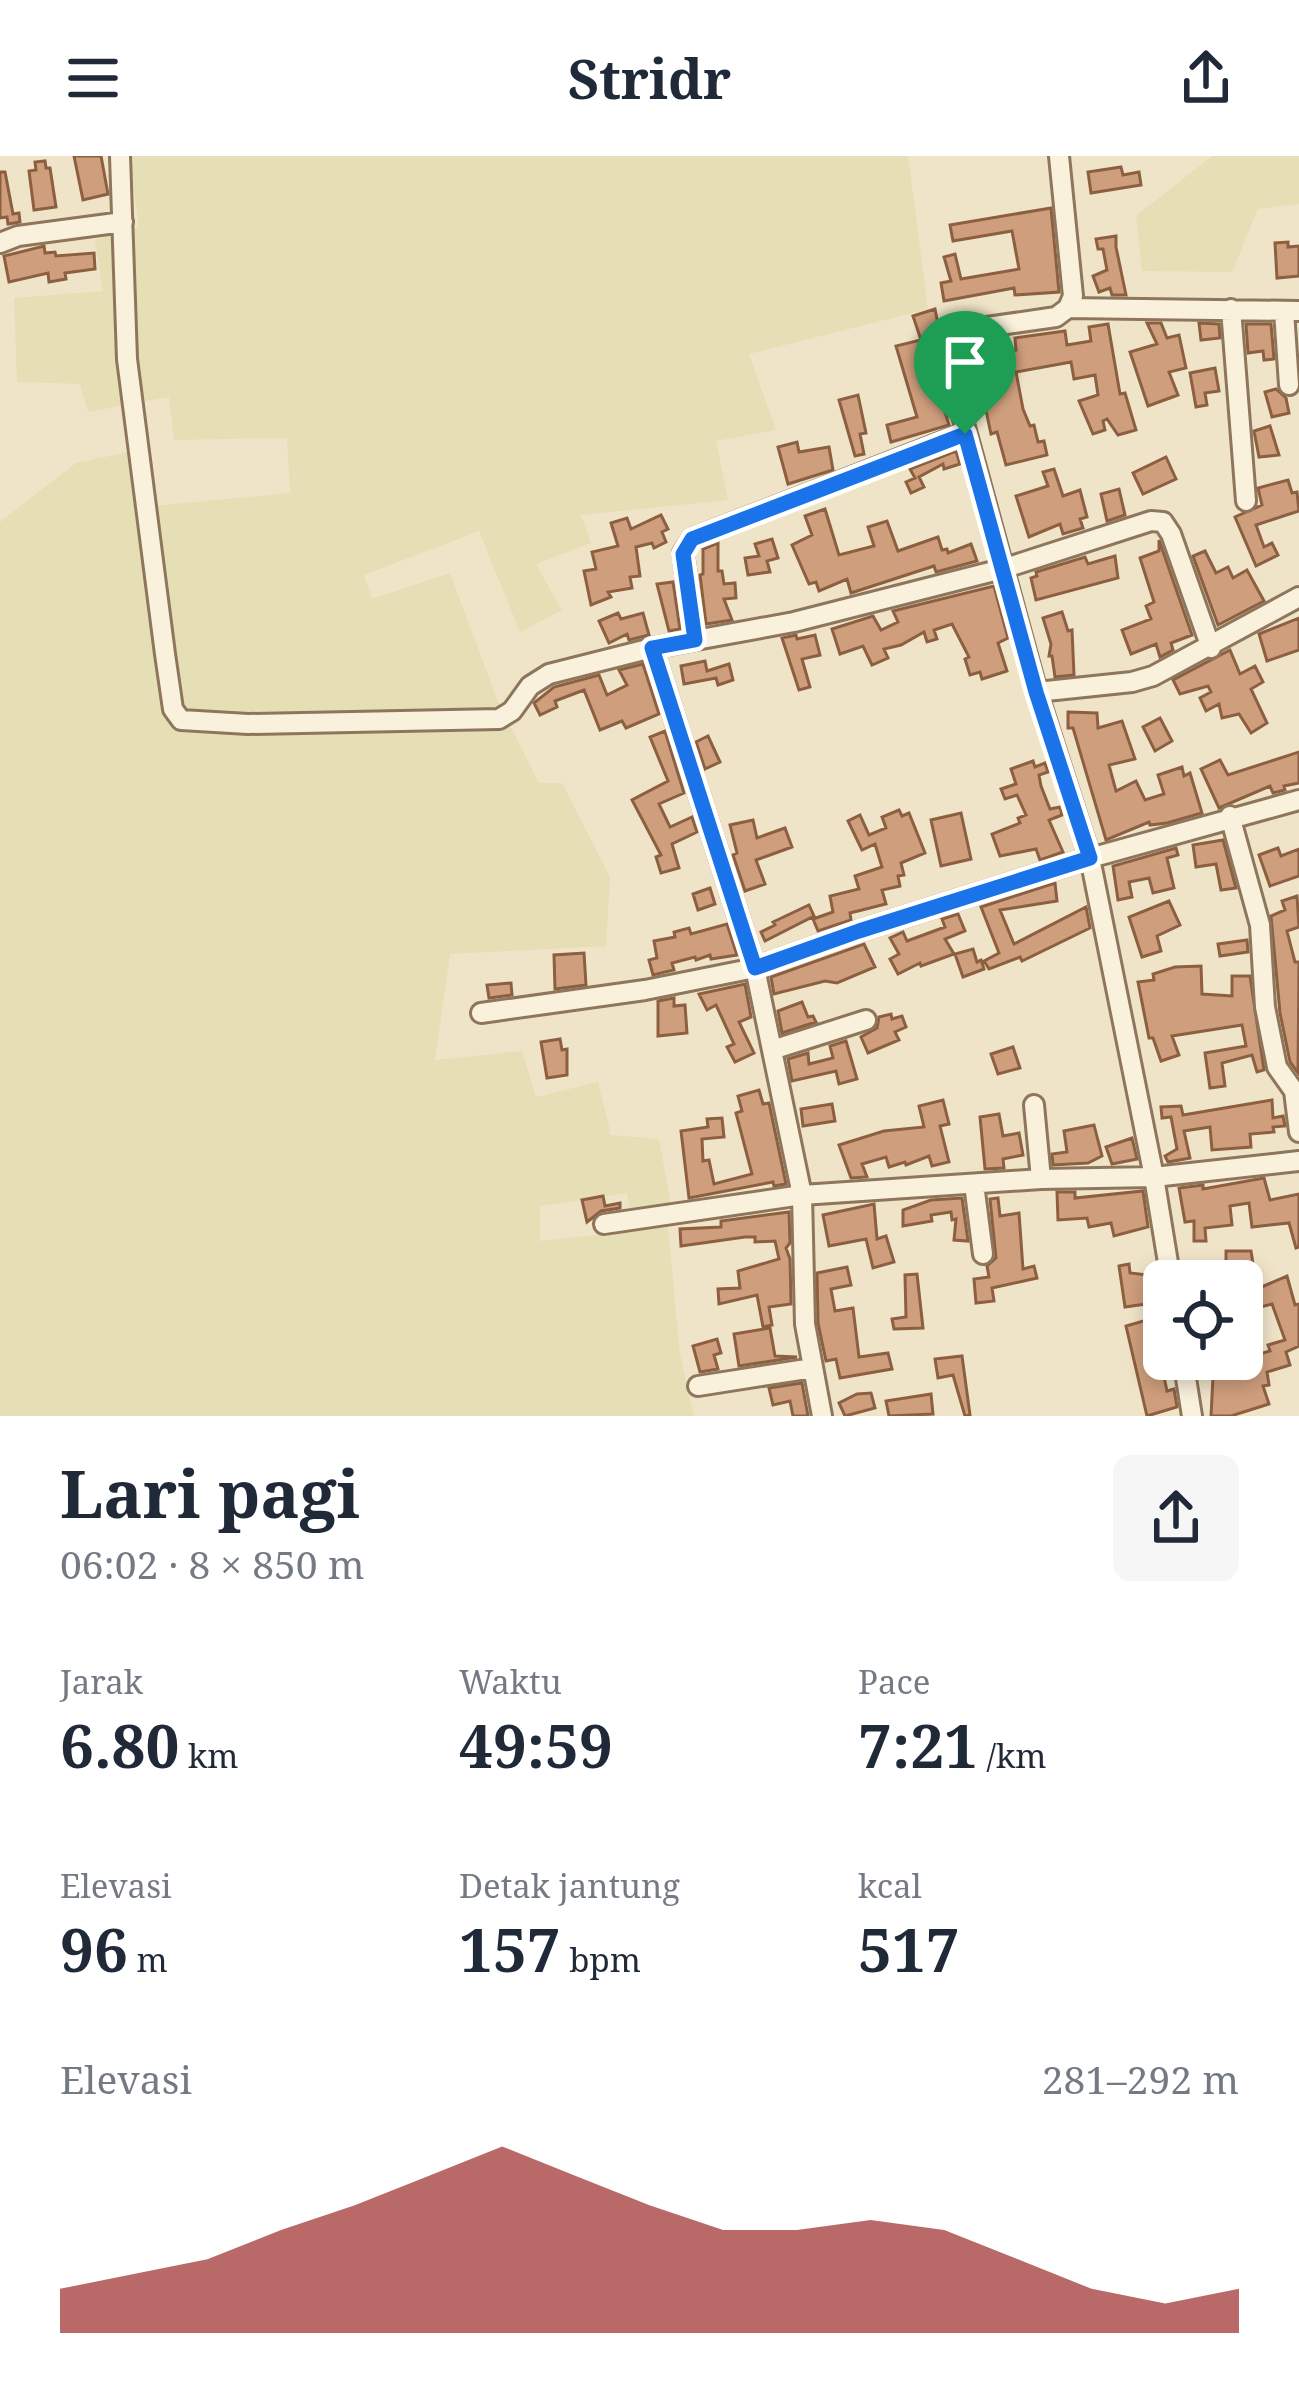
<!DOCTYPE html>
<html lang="id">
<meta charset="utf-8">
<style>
:root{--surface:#fff;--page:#f6f6f7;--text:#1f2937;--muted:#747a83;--accent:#9e2a2b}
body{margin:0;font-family:"Noto Serif",serif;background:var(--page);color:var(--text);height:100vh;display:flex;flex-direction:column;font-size:45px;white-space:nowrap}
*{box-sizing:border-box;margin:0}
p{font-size:39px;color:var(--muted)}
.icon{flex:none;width:66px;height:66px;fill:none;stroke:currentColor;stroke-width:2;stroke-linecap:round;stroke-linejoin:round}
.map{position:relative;height:1260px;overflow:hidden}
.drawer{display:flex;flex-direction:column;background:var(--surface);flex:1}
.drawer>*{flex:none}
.controls{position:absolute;left:1143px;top:1104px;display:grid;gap:24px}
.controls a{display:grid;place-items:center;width:120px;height:120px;border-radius:18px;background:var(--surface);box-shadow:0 6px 18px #0003;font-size:60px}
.pin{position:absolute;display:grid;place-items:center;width:102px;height:102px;color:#fff;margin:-123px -51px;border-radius:50% 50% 50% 0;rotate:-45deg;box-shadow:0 0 12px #0007}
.pin .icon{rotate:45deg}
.round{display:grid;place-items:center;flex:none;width:126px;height:126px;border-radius:18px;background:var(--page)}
.overview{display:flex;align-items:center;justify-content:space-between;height:204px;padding:0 60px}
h1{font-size:66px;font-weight:700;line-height:90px}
.figures{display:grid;grid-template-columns:repeat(3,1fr);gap:18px;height:204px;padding:12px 60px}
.figures div{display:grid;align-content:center}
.figures b{font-size:60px;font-weight:700}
.figures small{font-size:33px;font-weight:400}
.figures p{font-size:33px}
.chart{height:336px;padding:24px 60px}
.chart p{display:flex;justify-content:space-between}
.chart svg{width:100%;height:216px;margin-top:12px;fill:var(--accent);opacity:.7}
header{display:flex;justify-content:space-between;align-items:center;height:156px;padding:0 60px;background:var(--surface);font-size:54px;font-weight:700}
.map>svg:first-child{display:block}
.farmland{fill:#e6deb5}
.building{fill:#cf9f7d;stroke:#8d5f41;stroke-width:3}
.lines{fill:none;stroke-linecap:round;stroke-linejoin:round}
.minor-casing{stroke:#8d765c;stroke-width:24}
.minor{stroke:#faf1dc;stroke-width:18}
.route-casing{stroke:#fff;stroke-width:24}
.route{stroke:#1a73e8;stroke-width:15}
</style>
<header><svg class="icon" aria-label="menu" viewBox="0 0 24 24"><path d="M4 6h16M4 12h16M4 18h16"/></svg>Stridr<svg class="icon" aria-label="share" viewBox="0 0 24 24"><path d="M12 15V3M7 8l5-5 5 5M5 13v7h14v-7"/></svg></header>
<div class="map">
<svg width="1299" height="1260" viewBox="0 0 1299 1260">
<rect width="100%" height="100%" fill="#f0e4c8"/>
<!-- farmland -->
<path class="farmland" d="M129 0H908L928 153 749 198 776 274 716 285 728 344 581 359 591 387 536 408 562 454 520 476 479 375 364 419 372 443 450 417 497 543 539 627H562L610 721 606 790 450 798 435 904 522 895 536 941 598 926 611 979 659 983 671 1050 630 1056 627 1037 540 1050V1085L668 1071 680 1199 694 1260H0V366L76 307 133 295 142 351 290 337 287 282 174 284 169 241 88 256 80 228 17 226 14 142 103 135 95 84 139 71Z
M1212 0H1299V48L1258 53 1232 116 1142 115 1136 60Z"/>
<!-- building -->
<path class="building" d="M74 0H101L108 38 83 44Z
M45 5 46 12H50L56 51 34 54 29 15 36 14 35 6Z
M1121 11 1123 19 1139 16 1141 29 1091 37 1088 16Z
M0 16H5L13 58 19 57 20 66 8 68 7 61 0 62Z
M1051 52 1059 136 1015 139 1014 132 944 145 941 127 951 125 944 101 955 98 961 123 1019 113 1012 75 953 85 950 69Z
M1116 80V91L1126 139H1112L1110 132 1099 136 1093 120 1107 114 1103 93H1098L1096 83Z
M1288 86V91L1299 90V120L1277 122 1275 87Z
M44 90 45 97 55 96 56 100 94 97 95 113 65 117 66 123 49 126 48 117 9 126 4 100Z
M935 153 940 178 932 181 935 197 928 200 949 269 891 286 887 269 917 261 896 190 921 184 913 160Z
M1147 167H1161L1167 182 1179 179 1186 212 1169 216 1178 239 1148 250 1130 196 1157 188Z
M1199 167 1219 168 1220 182 1201 184Z
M1108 168 1120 238 1125 237 1136 274 1118 279 1107 263 1103 265 1105 274 1093 278 1079 245 1098 239 1095 219 1074 223 1071 206 1016 216 1023 253 1030 270 1034 269 1038 286 1044 285 1047 299 1006 309 997 276 991 278 977 212 993 208 991 200 1016 194 1015 182 1065 175 1067 189 1091 185 1089 171Z
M1246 168H1271L1274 203 1264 204 1263 195 1248 197Z
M1215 212 1219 235 1205 237 1207 249 1196 251 1190 217Z
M1276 233 1286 242 1289 257 1272 261 1265 236Z
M858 239 866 277 860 278 864 298 855 300 839 244Z
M1270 270 1279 299 1259 301 1254 275Z
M797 286 799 296 829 291 833 314 788 328 778 291Z
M956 295 960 308 944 313 943 308 919 321 924 331 911 337 906 326 915 322 910 313Z
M1166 301 1176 323 1143 338 1133 317Z
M1054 313 1063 340 1080 334 1087 361 1080 363 1083 372 1063 378 1060 368 1029 381 1016 340 1048 330 1043 316Z
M1288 324 1292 337 1297 336 1299 355 1256 369 1264 391 1272 387 1278 399 1256 410 1235 361 1262 349 1258 332Z
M1119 333 1125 359 1107 365 1101 338Z
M825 353 839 399 874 390 868 371 887 365 898 395 938 381 942 394 947 393 948 397 971 388 977 405 936 416 934 410 851 437 847 423 819 435 816 426 809 428 792 389 812 379 805 360Z
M661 359 668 373 662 376 666 386 654 392 652 387 636 391 640 420 630 421 632 432 608 436 611 441 591 449 584 415 596 413 592 396 618 390 611 367 627 362 631 373Z
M772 383 778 402 767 405 770 416 748 419 745 402 759 400 755 388Z
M1159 384 1192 479 1171 487 1173 494 1160 501 1156 488 1131 498 1122 474 1151 463 1146 450 1154 446 1140 402 1159 395Z
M718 387V415H722L724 428 735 427 736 442 724 443 732 464 706 468 700 419 703 418V393Z
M1205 395 1216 417 1228 411 1233 422 1247 414 1264 445 1218 469 1193 400Z
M1115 400 1118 422 1036 444 1031 422 1037 420 1036 416 1085 401 1088 408Z
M673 426 680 473 669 475 657 428Z
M994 430 1008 482 998 487 1007 515 982 523 980 516 970 519 965 503 969 501 952 468 934 474 937 483 927 486 924 476 901 489 884 493 888 502 872 509 863 490 840 498 832 473 873 460 881 474 898 466 893 455Z
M1062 456 1068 475 1072 474 1074 519 1055 521 1052 500H1049L1051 488 1043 462Z
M618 457 621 463 643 457 649 479 629 484 627 478 609 487 599 465Z
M1299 462V494L1267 505 1259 478Z
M796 479 797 483 815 479 820 499 802 503 810 531 799 534 782 482Z
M1230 494 1240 518 1255 510 1263 526 1251 533 1267 567 1251 577 1239 558 1222 562 1219 548 1206 555 1200 542 1211 536 1208 530 1180 538 1173 524Z
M705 505 707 515 729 508 733 524 718 529 716 522 684 528 681 510Z
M643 508 659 558 626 572 622 565 600 574 584 534 555 545 557 551 540 559 534 547 554 531 599 519 607 539 627 529 619 514Z
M1068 556 1097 557 1098 572 1122 565 1135 603 1109 609 1116 635 1136 625 1145 644 1164 638 1158 619 1182 611 1184 620 1190 617 1202 657 1167 667 1150 669 1149 666 1106 684 1073 572H1068Z
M1160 562 1172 585 1155 595 1143 571Z
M665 575 684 637 659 648 670 671 692 661 697 676 672 688 679 712 661 717 656 701 661 699 632 644 668 625 650 581Z
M708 580 720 606 705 613 696 586Z
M1299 596V627L1284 630 1285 634 1273 637 1270 630 1219 652 1201 613 1220 604 1228 619Z
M1033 605 1035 611 1045 607 1048 616 1039 619 1041 630 1050 653 1060 651 1062 659 1049 664 1063 696 1040 704 1036 693 1000 700 992 678 1020 667 1018 662 1026 659 1017 639 1005 643 1001 633 1016 628 1011 613Z
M899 654 902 660 909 657 925 697 901 707 904 719 898 720 900 730 882 734 886 748 850 757 851 764 818 775 813 763 833 756 830 740 859 733 855 720 882 711 875 688 862 694 848 665 860 659 869 679 886 672 882 661Z
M961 657 971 703 941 710 931 664Z
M753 664 757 682 785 672 792 691 756 704 765 728 745 735 733 699 737 697 730 669Z
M1223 684 1236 732 1221 734 1216 708 1196 711 1193 689Z
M1176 692 1178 699 1167 702 1174 732 1153 737 1149 722 1129 726 1132 741 1118 744 1113 710Z
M1278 692 1281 700 1299 693V720L1270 730 1259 699Z
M1055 727 1057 745 1000 754 1014 788 1086 751 1090 772 1022 805 1020 801 989 813 984 805 999 797 981 751Z
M710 732 715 748 698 754 693 738Z
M1297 740 1299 771 1287 775 1295 806H1299L1298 917 1290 906 1280 857 1271 760 1285 754 1282 745Z
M1169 745 1180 769 1157 780 1161 795 1142 801 1129 761Z
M809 749 814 760 765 785 761 776 775 769 773 766Z
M958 758 965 775 945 783 954 798 921 810 920 807 898 818 890 803 899 798 890 782 903 776 907 785 945 771 942 763Z
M727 768 737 799 711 803 710 799 696 804 695 801 672 807 674 814 653 819 649 804 657 802 654 785 675 781 674 776 689 772 691 778Z
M1247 784 1248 796 1220 800 1218 788Z
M864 788 875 811 837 827 825 825 774 838 771 821Z
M973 793 977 806 981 804 984 813 963 821 955 798Z
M584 797 586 829 555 833 554 799Z
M1201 810 1202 838 1232 840V820H1250L1264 914 1257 916 1252 899 1222 907 1225 930 1210 932 1205 897 1246 890 1242 869 1172 880 1179 899 1161 905 1153 882H1149L1138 826 1154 824 1153 818 1175 811Z
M511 827 512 839 489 842 487 829Z
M745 828 751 861 739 866 754 897 735 906 727 891 734 888 716 849 707 854 699 838Z
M674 842V850L685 849 687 877 658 880V845Z
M802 846 808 861 813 860 816 866 782 877 778 855Z
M891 858 892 863 902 860 906 871 895 876 899 884 868 897 861 881 877 872 879 861Z
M560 883 562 894 567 893V919L547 922 541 886Z
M846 885 857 923 839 928 836 915 792 925 788 903 808 897 809 908 833 902 830 890Z
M1013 891 1020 912 998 918 991 898Z
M759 934 763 948 769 947 786 1028 774 1030 773 1026 689 1042 681 975 708 971 707 963 722 962 724 981 702 983 703 1005 709 1004 714 1028 752 1018 736 957 742 955 738 940Z
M943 944 949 968 940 970 949 1006 932 1010 929 1000 906 1009 905 1006 889 1011 886 1001 862 1008 867 1021 851 1022 839 989 884 975 924 971 919 950Z
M1272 944 1273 962 1283 960 1285 970 1273 971 1274 976 1250 978 1251 991 1212 994 1210 971 1184 975 1190 1002 1168 1006 1165 1000 1177 993 1171 961 1162 962 1161 951 1181 950 1183 959Z
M832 948 835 965 803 970 801 953Z
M999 958 1003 980 1019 977 1023 999 1003 1003 1004 1012 985 1013 980 961Z
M1094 969 1102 1000 1088 1007 1053 1009 1052 998 1067 996 1064 975Z
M1132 982 1137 1003 1112 1008 1106 991Z
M1264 1022 1270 1044 1299 1038V1091L1296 1092 1289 1067 1252 1071 1249 1047 1230 1050 1232 1069 1205 1072 1206 1085H1194V1065L1185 1066 1179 1032 1203 1029V1033Z
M1143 1035 1148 1071 1114 1080 1111 1067 1089 1071 1087 1062 1058 1064 1057 1036H1075V1042Z
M603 1040 605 1050 620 1047V1052L601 1055 587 1066 582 1044Z
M962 1042 968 1085 954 1084 956 1063 952 1064 951 1056 931 1059 932 1065 903 1070V1054L931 1044Z
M998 1042 1000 1060 1019 1057 1023 1113 1034 1110 1037 1122 992 1132 994 1145 976 1147 974 1123 989 1121 987 1110 996 1102 990 1043Z
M874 1048 877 1083 886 1080 894 1106 873 1112 866 1083 829 1090 823 1059Z
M789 1056 790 1087 786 1092 790 1103 791 1148 769 1151 772 1169 763 1171 757 1139 719 1148 718 1133 740 1132 738 1115 779 1103 775 1085 755 1086V1081H745L681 1090 680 1073 721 1071V1065Z
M1226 1095H1251L1257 1133 1287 1120 1295 1149 1299 1148V1190L1286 1196 1290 1209 1267 1216 1269 1229 1263 1230 1269 1248 1231 1260H1211L1213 1221 1209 1204 1242 1203 1270 1195 1268 1189 1285 1184 1272 1148 1242 1156V1125H1200L1198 1109 1226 1106Z
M1129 1108 1130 1117 1157 1120 1159 1131 1151 1130 1153 1147 1125 1151 1119 1110Z
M847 1111 851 1129 831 1133 835 1155 853 1152 859 1201 888 1197 892 1213 840 1222 836 1203 826 1205 818 1167 817 1117Z
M917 1118 923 1172 894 1173 892 1163 906 1161 905 1119Z
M1164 1159V1203H1170L1171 1213 1163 1216 1167 1235 1174 1233 1177 1251 1147 1260 1126 1170Z
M770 1172 775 1200 797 1201 739 1210 734 1178Z
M717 1183 721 1197 714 1199 718 1213 700 1216 693 1190Z
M962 1200 970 1259 965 1260 953 1219 938 1222 935 1203Z
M802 1227 808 1260H793L790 1245 773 1249 769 1232Z
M871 1237 875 1252 845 1260 839 1247 857 1238Z
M931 1238 933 1258 889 1260 886 1245Z"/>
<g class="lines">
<!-- minor casing -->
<g class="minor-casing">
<path id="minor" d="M120 0 127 203 165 498 173 553 181 564 248 568 499 563 512 555 530 530 549 518 652 492 794 466 1002 413 1151 365 1163 366 1171 378 1211 492
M1059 0 1073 140 1068 152 1056 161 959 175 948 192 949 212 1037 536 1090 702 1154 1021 1171 1125
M0 87 18 80 123 66
M1068 152 1299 155
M1231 153 1246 345
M1284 155 1289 229
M695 484 683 397 692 383 965 277
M652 492 755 812 802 1039 805 1168 822 1260
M1037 536 1132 526 1153 520 1299 441
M1230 660 1260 769 1265 851 1277 911 1294 935 1299 976
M481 857 645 834 755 812 859 775 1090 702 1299 644
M772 894 866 864
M1034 949 1041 1023
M974 1028 983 1098
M604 1068 802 1039 1041 1023 1154 1021 1299 1005
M1183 1203 1192 1260
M698 1230 813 1212"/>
</g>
<!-- minor -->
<use href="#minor" class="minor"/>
</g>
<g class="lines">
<!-- route casing -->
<g class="route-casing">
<path id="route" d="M965 278 1036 536 1090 702 859 775 755 812 652 492 695 484 683 398 692 383Z"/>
</g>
<!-- route -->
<use href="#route" class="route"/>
</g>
</svg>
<div class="controls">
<a><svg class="icon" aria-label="locate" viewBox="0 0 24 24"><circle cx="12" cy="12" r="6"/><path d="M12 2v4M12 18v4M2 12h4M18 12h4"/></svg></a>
</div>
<div class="pin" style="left:965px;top:278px;background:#1e9e55"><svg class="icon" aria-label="arrive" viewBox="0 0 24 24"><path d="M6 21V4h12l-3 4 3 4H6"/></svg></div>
</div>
<section class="drawer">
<div class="overview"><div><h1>Lari pagi</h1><p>06:02 · 8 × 850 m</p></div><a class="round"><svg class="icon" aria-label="share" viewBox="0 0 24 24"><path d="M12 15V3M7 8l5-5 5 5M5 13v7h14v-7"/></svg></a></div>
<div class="figures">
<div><p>Jarak</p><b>6.80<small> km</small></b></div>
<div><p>Waktu</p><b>49:59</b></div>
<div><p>Pace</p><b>7:21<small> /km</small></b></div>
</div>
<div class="figures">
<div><p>Elevasi</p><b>96<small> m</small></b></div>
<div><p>Detak jantung</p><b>157<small> bpm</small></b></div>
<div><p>kcal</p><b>517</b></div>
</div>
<div class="chart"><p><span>Elevasi</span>281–292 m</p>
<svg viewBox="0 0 160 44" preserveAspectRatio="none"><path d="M0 44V35L10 32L20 29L30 23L40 18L50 12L60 6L70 12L80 18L90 23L100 23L110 21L120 23L130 29L140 35L150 38L160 35V44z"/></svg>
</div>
</section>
